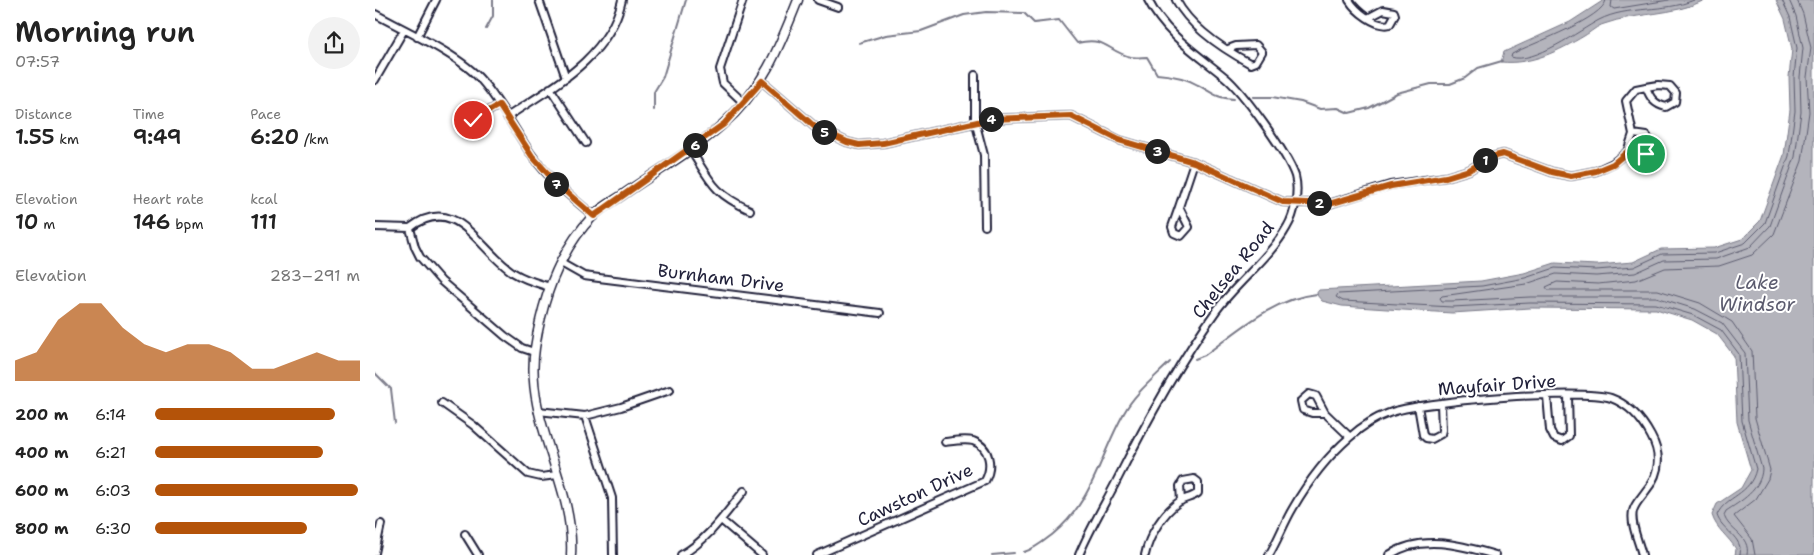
<!DOCTYPE html>
<meta charset="utf-8">
<style>
:root{--surface:#fff;--page:#f2f2f2;--text:#222;--muted:#767676;--accent:#b45309}
body{margin:0;font-family:"Shantell Sans",sans-serif;background:var(--page);color:var(--text);height:100vh;display:flex;flex-direction:column;font-size:19px;white-space:nowrap}
*{box-sizing:border-box;margin:0}
p{font-size:16px;color:var(--muted)}
.icon{flex:none;width:28px;height:28px;fill:none;stroke:currentColor;stroke-width:2;stroke-linecap:round;stroke-linejoin:round}
.map{position:relative;flex:1;overflow:hidden}
.drawer{display:flex;flex-direction:column;background:var(--surface);width:375px}
.drawer>*{flex:none}
.pin{position:absolute;display:grid;place-items:center;width:42px;height:42px;color:#fff;margin:-21px;border:2px solid #fff;border-radius:50%;box-shadow:0 1px 5px #0007}
.km{position:absolute;width:25px;height:25px;margin:-12px;border-radius:50%;background:#222;color:#fff;font-size:14px;line-height:25px;text-align:center}
.round{display:grid;place-items:center;flex:none;width:52px;height:52px;border-radius:26px;background:var(--page)}
.overview{display:flex;align-items:center;justify-content:space-between;height:85px;padding:0 15px}
h1{font-size:28px;font-weight:600;line-height:38px}
.figures{display:grid;grid-template-columns:repeat(3,1fr);gap:8px;height:85px;padding:5px 15px}
.figures div{display:grid;align-content:center}
.figures b{font-size:21px;font-weight:600}
.figures small{font-size:14px;font-weight:400}
.figures p{font-size:14px}
.chart{height:140px;padding:10px 15px}
.chart p{display:flex;justify-content:space-between}
.chart svg{width:100%;height:90px;margin-top:5px;fill:var(--accent);opacity:.7}
ul{padding:0 15px;list-style:none;font-size:16px}
li{display:grid;grid-template-columns:80px 60px 1fr;align-items:center;height:38px}
li i{height:12px;border-radius:6px;background:var(--accent)}
main{display:flex;flex:1;min-height:0}
.map>svg:first-child{display:block}
.water{fill:#b4b4bc;stroke:#7a7a88}
.lines{fill:none;stroke-linecap:round;stroke-linejoin:round}
.shore{stroke:#5c5c6f;stroke-width:1}
.stream{stroke:#7a7a88;stroke-width:2}
.minor-casing{stroke:#22223b;stroke-width:10}
.major-casing{stroke:#22223b;stroke-width:11}
.minor{stroke:#fff;stroke-width:6}
.major{stroke:#fff;stroke-width:8}
.route-casing{stroke:#fff;stroke-width:10}
.route{stroke:#b45309;stroke-width:6}
.labels{text-anchor:middle;dominant-baseline:central;stroke-width:4;stroke-linejoin:round;paint-order:stroke}
.street-label{font-size:18px;fill:#22223b;stroke:#fff}
.water-label{font-size:19px;font-style:italic;fill:#5c5c6f;stroke:#fff}
</style>
<main>
<section class="drawer">
<div class="overview"><div><h1>Morning run</h1><p>07:57</p></div><a class="round"><svg class="icon" aria-label="share" viewBox="0 0 24 24"><path d="M12 15V3M7 8l5-5 5 5M5 13v7h14v-7"/></svg></a></div>
<div class="figures">
<div><p>Distance</p><b>1.55<small> km</small></b></div>
<div><p>Time</p><b>9:49</b></div>
<div><p>Pace</p><b>6:20<small> /km</small></b></div>
</div>
<div class="figures">
<div><p>Elevation</p><b>10<small> m</small></b></div>
<div><p>Heart rate</p><b>146<small> bpm</small></b></div>
<div><p>kcal</p><b>111</b></div>
</div>
<div class="chart"><p><span>Elevation</span>283–291 m</p>
<svg viewBox="0 0 160 44" preserveAspectRatio="none"><path d="M0 44V34L10 30L20 14L30 6L40 6L50 18L60 26L70 30L80 26L90 26L100 30L110 38L120 38L130 34L140 30L150 34L160 34V44z"/></svg>
</div>
<ul>
<li><b>200 m</b>6:14<i style="width:88%"></i></li>
<li><b>400 m</b>6:21<i style="width:82%"></i></li>
<li><b>600 m</b>6:03<i style="width:99%"></i></li>
<li><b>800 m</b>6:30<i style="width:74%"></i></li>
</ul>
</section>
<div class="map">
<svg width="1439" height="555" viewBox="0 0 1439 555">
<rect width="100%" height="100%" fill="#fff"/>
<filter id="ink" filterUnits="userSpaceOnUse"><feTurbulence type="fractalNoise" baseFrequency=".02" numOctaves="2"/><feDisplacementMap in="SourceGraphic" scale="10" xChannelSelector="R" yChannelSelector="G"/><feConvolveMatrix kernelMatrix="1 2 1 2 8 2 1 2 1" color-interpolation-filters="sRGB"/></filter>
<g filter="url(#ink)">
<!-- water -->
<path class="water" d="M1229 0H1330C1298 16 1262 12 1229 24 1222 26 1216 32 1209 36 1184 51 1156 65 1126 62L1129 52 1195 22Z
M1401 0H1439V555H1360L1361 549C1353 536 1341 529 1337 515L1342 504 1366 488 1376 470 1362 422 1359 356 1342 334 1317 320 1281 309 1155 308 1077 313 1012 309 967 306 947 301 941 294 944 290 1106 281 1149 273 1180 263 1222 265 1258 262 1286 249 1339 248 1367 239 1385 221 1409 155 1415 110 1414 77 1417 49 1410 19Z"/>
<g class="lines">
<!-- shore -->
<path class="shore" d="M1231 0C1229 18 1159 43 1143 51L1137 54 1136 57C1158 65 1205 30 1224 20 1253 5 1289 13 1319 0
M1237 0 1236 7 1239 9 1294 0
M1365 555C1369 537 1346 530 1342 515 1351 495 1375 496 1381 469L1367 421 1364 354 1346 330 1318 315 1281 304 1155 303 1077 307 968 301 961 297 963 294 1107 286 1150 278 1180 268 1221 270 1259 267 1287 254 1340 253 1370 243 1390 223 1414 156 1420 111 1419 77 1422 48 1415 17 1407 0
M1372 555C1376 535 1353 531 1349 515L1351 511C1366 501 1386 490 1387 469L1373 420 1370 353 1347 323 1320 309 1281 297H1155L1077 301H1067L1065 298 1067 296 1151 284 1181 274 1221 276 1260 273 1289 260 1341 259 1375 247 1395 226 1420 157 1426 112 1425 77 1428 48 1421 16 1414 0
M1380 555 1377 539 1359 516 1381 499 1393 479 1395 470 1380 418 1377 351 1357 322 1325 303 1283 290H1173L1171 287 1182 282 1223 284 1261 280 1290 268 1344 266 1377 255 1399 234 1427 161 1434 112 1432 77 1436 48 1428 14 1422 0"/>
<!-- stream -->
<path class="stream" d="M111 29 118 16V0
M484 43 511 35 546 31 589 15 611 12 649 13 659 23 684 20 702 43C732 36 731 51 756 57 761 58 767 57 772 57L782 74C796 75 811 78 823 85 838 93 841 98 859 99
M878 97H897L926 102 945 109 963 108 974 113 994 108 1022 93 1056 84H1075L1090 78 1103 68 1127 61
M279 110V92L288 77 311 0
M820 359 830 355C864 330 899 298 942 294
M0 373 16 389 20 423
M649 552C660 549 669 541 678 534 719 500 724 457 749 413 760 393 779 378 795 362
M617 555 639 553"/>
<!-- minor casing -->
<g class="minor-casing">
<path id="minor" d="M164 0 191 78
M443 0 463 7
M801 0C816 28 848 49 876 64L881 62 887 52 881 45 861 46 853 49
M974 0C981 11 1001 28 1015 24L1020 15 1019 12 1008 10 993 18
M0 14C31 31 85 55 107 81 126 103 140 130 156 154 173 178 196 197 219 216
M42 37 61 0
M600 75V121L609 155 610 226
M0 80 29 30
M387 81 440 127 472 142 484 145 508 143 616 119 696 116 744 140 819 162 908 202 954 204 1015 185 1071 177 1094 170 1116 157 1128 154 1177 172 1196 176 1221 171 1238 163 1252 152 1258 134 1251 101 1261 89 1271 87C1275 98 1279 104 1291 107L1300 102 1301 93 1295 86 1283 85 1271 87
M175 88 211 143
M368 102 348 83 345 69 368 0
M132 117C177 87 234 58 247 0
M98 120 124 105
M315 149C336 182 338 193 375 210
M1252 152C1263 156 1271 157 1276 145L1272 136 1258 134
M804 207 814 227 806 236 799 233 797 227Z
M804 207 819 162
M0 227 35 228
M35 228 40 247 45 257 66 281 130 336 147 348 159 352
M35 228C82 192 103 250 139 273 150 280 162 283 175 287
M186 263 209 276 224 278 505 313
M1172 396 1175 430 1179 438 1187 441 1194 436 1193 395
M67 403 98 425 153 474 166 477 182 475
M1043 406 1048 435 1051 438 1057 439 1066 434 1067 430 1066 404
M163 411 210 416 246 407 295 390
M950 413H937L928 410 926 401 934 394 941 396 950 413 975 437
M210 416 237 498 238 555
M346 520 387 555
M90 534 103 555
M0 553 6 524
M306 555C332 541 351 513 369 491
M442 555 610 481C618 466 615 447 598 441 590 439 578 441 570 442
M704 555C714 531 728 507 740 484 770 424 802 365 841 311 863 281 894 259 912 227 920 214 924 191 920 176 912 153 868 92 850 77 821 53 791 35 773 0
M770 555C774 535 788 513 805 501 811 498 818 497 823 493V482L819 479 808 481 805 486 806 501
M894 555C903 540 909 523 918 508 933 482 953 456 975 437 986 427 1000 418 1014 413 1043 401 1207 388 1236 398 1255 405 1267 419 1276 436 1287 456 1285 474 1270 492 1266 498 1260 503 1258 511 1255 524 1264 542 1267 555
M1014 555C1047 534 1085 545 1120 555"/>
</g>
<!-- major casing -->
<g class="major-casing">
<path id="major" d="M196 555C200 484 149 421 160 348 167 301 184 251 218 216 226 208 237 202 246 196 280 172 317 152 348 124 388 89 404 48 423 0"/>
</g>
<!-- minor -->
<use href="#minor" class="minor"/>
<!-- major -->
<use href="#major" class="major"/>
</g>
</g>
<g class="lines" filter="url(#ink)">
<!-- route casing -->
<g class="route-casing">
<path id="route" d="M98 120 124 105 157 156 183 185 219 216 349 124 387 81 440 127 472 142 484 145 508 143 616 119 696 116 744 140 819 162 908 202 954 204 1016 186 1071 177 1094 170 1116 157 1128 154 1177 172 1196 176 1221 171 1238 164 1252 152 1263 156 1271 154"/>
</g>
<!-- route -->
<use href="#route" class="route"/>
</g>
<g class="labels">
<!-- street labels -->
<g class="street-label">
<text transform="translate(858 270) rotate(-51)">Chelsea Road</text>
<text transform="translate(346 278) rotate(7)">Burnham Drive</text>
<text transform="translate(1122 385) rotate(-4)">Mayfair Drive</text>
<text transform="translate(540 495) rotate(-25)">Cawston Drive</text>
</g>
<!-- water labels -->
<g class="water-label">
<text x="1382" y="282">Lake<tspan x="1382" dy="22">Windsor</tspan></text>
</g>
</g>
</svg>
<div class="pin" style="left:1271px;top:154px;background:#1e9e55"><svg class="icon" aria-label="arrive" viewBox="0 0 24 24"><path d="M6 21V4h12l-3 4 3 4H6"/></svg></div>
<div class="pin" style="left:98px;top:120px;background:#d93025"><svg class="icon" aria-label="check" viewBox="0 0 24 24"><path d="M5 12l5 5 9-10"/></svg></div>
<b class="km" style="left:1110px;top:160px">1</b>
<b class="km" style="left:944px;top:203px">2</b>
<b class="km" style="left:782px;top:151px">3</b>
<b class="km" style="left:616px;top:119px">4</b>
<b class="km" style="left:449px;top:132px">5</b>
<b class="km" style="left:320px;top:145px">6</b>
<b class="km" style="left:181px;top:184px">7</b>
</div>
</main>
